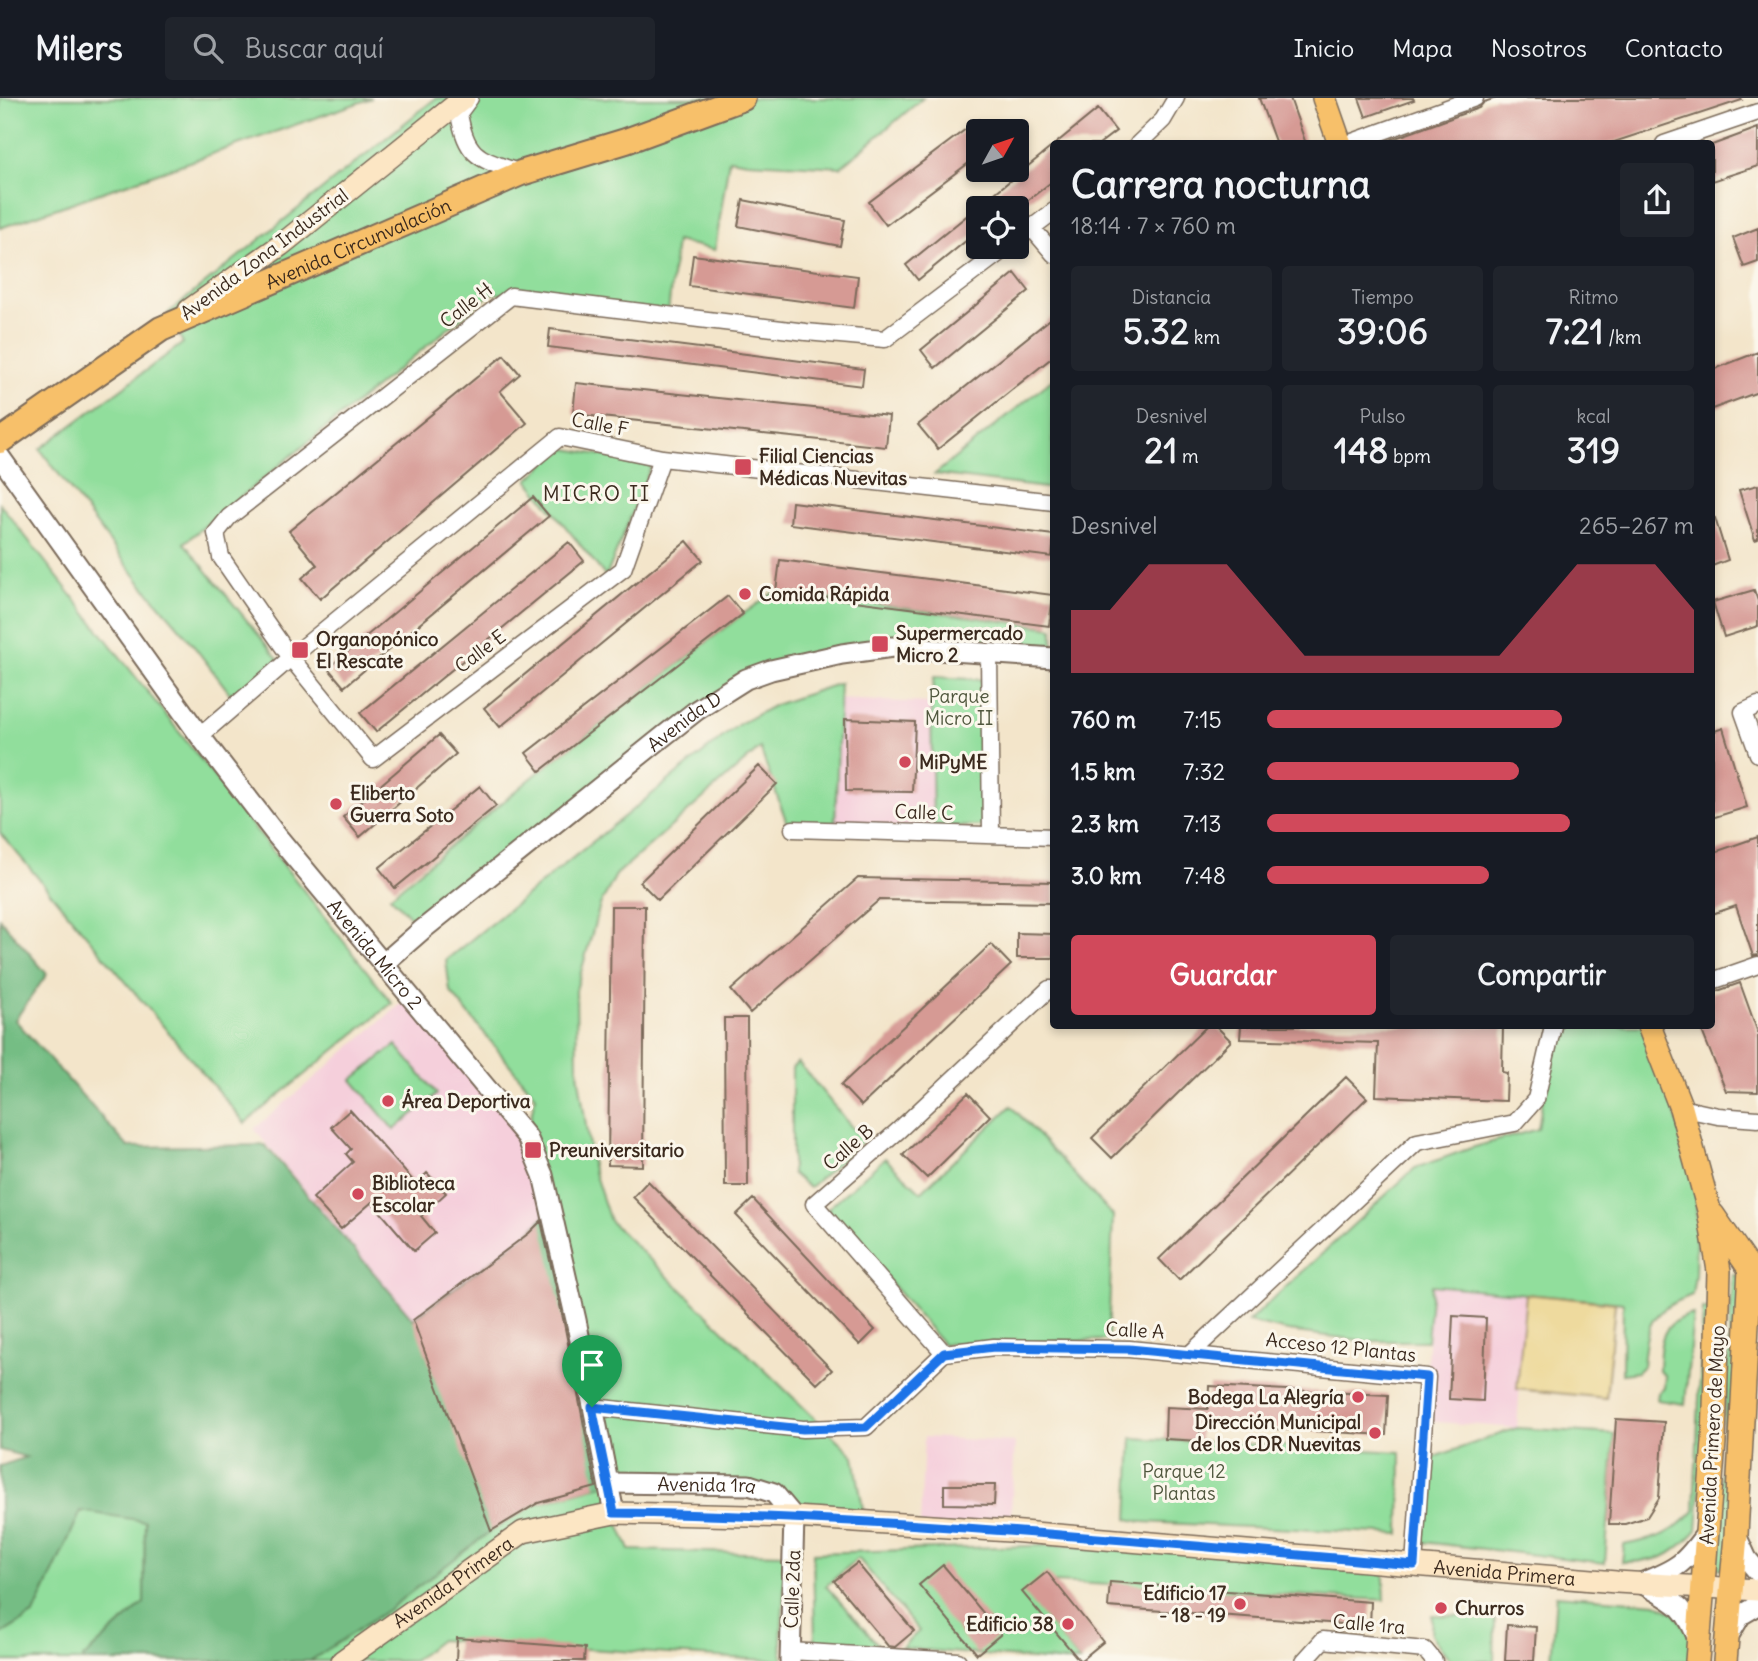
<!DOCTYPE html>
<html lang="es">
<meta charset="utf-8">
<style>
:root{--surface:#171b24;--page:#20242c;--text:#f1f3f6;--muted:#9ea1a6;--line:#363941;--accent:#d1495b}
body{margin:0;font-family:Delius,sans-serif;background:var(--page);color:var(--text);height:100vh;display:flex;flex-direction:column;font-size:26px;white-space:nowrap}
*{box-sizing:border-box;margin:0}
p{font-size:23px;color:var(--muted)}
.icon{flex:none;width:38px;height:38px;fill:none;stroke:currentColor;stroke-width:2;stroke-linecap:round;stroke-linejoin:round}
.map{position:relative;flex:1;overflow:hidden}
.details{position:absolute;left:1050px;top:42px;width:665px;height:889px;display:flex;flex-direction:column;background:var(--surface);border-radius:7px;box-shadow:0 4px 10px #0003}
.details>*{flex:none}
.needle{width:46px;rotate:50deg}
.tools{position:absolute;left:966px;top:21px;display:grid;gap:14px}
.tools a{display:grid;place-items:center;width:63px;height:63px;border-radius:7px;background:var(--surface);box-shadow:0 4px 10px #0003;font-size:35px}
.pin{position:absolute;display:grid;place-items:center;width:60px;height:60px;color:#fff;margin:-72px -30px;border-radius:50% 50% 50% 0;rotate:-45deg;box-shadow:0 0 7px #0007}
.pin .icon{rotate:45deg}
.round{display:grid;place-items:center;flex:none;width:74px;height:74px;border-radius:7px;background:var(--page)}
.overview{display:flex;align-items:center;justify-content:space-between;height:119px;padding:0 21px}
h1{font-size:38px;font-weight:700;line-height:52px}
.stats{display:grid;grid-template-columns:repeat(3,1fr);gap:10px;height:119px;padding:7px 21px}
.stats div{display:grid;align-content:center;border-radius:7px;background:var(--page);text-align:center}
.stats b{font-size:35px;font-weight:700}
.stats small{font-size:19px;font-weight:400}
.stats p{font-size:19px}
.chart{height:196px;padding:14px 21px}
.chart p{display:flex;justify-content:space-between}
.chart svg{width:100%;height:126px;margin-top:7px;fill:var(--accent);opacity:.7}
.primary-button{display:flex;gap:14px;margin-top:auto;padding:14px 21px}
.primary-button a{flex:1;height:80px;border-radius:7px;background:var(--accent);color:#fff;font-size:28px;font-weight:700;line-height:80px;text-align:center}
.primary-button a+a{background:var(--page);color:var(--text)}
ul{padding:0 21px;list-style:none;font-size:23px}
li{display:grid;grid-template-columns:112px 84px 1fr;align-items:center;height:52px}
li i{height:18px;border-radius:9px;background:var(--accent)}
header{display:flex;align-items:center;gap:42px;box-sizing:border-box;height:98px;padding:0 35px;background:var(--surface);border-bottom:2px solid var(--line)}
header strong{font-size:33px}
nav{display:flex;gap:38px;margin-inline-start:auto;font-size:24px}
.search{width:490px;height:63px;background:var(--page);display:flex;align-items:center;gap:18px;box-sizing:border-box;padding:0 24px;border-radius:7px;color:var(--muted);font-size:26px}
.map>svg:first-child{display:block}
.built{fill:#f5cfdb}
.green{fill:#91de9c;stroke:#66845d;stroke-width:2}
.forest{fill:#74bd84;stroke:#587451;stroke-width:2}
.sand{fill:#eeda9e;stroke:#94825e;stroke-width:2}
.building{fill:#d69a94}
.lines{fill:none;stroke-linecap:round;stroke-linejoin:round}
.minor-casing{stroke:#7b6b5a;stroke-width:19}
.tertiary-casing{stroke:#7b6b5a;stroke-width:23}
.secondary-casing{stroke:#7b6b5a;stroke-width:24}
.primary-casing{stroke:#7b6b5a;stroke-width:26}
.trunk-casing{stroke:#7b6b5a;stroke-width:28}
.minor{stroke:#fff;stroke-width:16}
.tertiary{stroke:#fff;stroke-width:19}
.secondary{stroke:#fce6c4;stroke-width:21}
.primary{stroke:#f7c06b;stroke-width:23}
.trunk{stroke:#f7c06b;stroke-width:24}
.route-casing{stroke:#fff;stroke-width:14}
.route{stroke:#1a73e8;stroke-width:9}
.poi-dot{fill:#d1495b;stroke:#fbf7ec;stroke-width:2.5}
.labels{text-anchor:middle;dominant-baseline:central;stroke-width:6;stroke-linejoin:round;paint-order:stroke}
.street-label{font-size:19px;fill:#3b2a1e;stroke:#fbf7ec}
.poi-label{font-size:19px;font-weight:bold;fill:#3b2a1e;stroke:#fbf7ec;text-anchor:start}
.park-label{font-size:19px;fill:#50573e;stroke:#fbf7ec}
.neighbourhood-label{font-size:21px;letter-spacing:2px;fill:#3b2a1e;stroke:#fbf7ec}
</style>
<header>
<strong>Milers</strong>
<div class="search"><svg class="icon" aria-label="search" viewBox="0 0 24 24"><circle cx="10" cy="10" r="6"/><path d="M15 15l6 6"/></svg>Buscar aquí</div>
<nav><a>Inicio</a><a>Mapa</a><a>Nosotros</a><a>Contacto</a></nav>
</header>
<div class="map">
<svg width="1758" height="1563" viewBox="0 0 1758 1563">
<rect width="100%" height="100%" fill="#fbf7ec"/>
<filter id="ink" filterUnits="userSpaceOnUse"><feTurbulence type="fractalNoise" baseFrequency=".0143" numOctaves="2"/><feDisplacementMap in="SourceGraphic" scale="14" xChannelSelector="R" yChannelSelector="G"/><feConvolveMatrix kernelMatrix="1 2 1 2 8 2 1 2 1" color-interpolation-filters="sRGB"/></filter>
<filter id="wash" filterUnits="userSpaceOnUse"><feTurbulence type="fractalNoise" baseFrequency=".00686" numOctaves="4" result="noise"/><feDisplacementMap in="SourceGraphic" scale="28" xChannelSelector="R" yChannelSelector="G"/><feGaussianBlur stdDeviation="1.57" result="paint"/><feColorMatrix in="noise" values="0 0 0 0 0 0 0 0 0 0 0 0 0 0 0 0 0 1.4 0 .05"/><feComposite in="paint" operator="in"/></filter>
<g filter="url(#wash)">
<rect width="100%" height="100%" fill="#f3e5ca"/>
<!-- built -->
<path class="built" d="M833 601 931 605 933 729 835 730Z
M409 899 533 1052 550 1112 529 1135 413 1222 254 1031Z
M1432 1187 1526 1196 1517 1330 1423 1323Z
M924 1339 1015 1344 1010 1433 920 1427Z"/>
<!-- green -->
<path class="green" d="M0 0H372L0 130Z
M436 0H923L841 69 748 64 729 61 715 152 676 143 668 215 492 195 184 445 279 562 232 598 183 534 139 483 40 351 183 245 168 215Z
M1053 281V391L935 376Z
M561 350 652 366 606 479 528 382Z
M0 406 392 905 245 1025 0 735Z
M776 493 1053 530V554L892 543 751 575 421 830 390 798 540 673 743 516Z
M934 579 989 582 982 728 933 729 931 605Z
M840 585 835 730 787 725 760 650 616 777 600 807 576 892 577 967 592 1068 610 1123 854 1358 865 1423 794 1419 774 1395 609 1385 614 1415 630 1452 786 1456 781 1545 783 1563 440 1542 413 1563H308L491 1433 538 1405 609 1385 527 1039 535 998 450 893 446 862 739 626 775 607Z
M1554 928H1647L1697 1086 1695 1177 1692 1197C1649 1214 1647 1224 1643 1268L1637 1274 1622 1276 1623 1205 1432 1187 1427 1243H1366L1288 1233 1248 1224 1415 1070 1471 1050 1538 1031Z
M396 947 437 996 394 1032 352 982Z
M798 964 863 1043 809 1090 792 1075V970Z
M1011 1008 1113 1118 1108 1242 943 1246 827 1111 885 1060 921 1094Z
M1733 1177 1740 1178 1734 1471 1715 1470Z
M1703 1211H1713L1697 1432C1671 1460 1660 1464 1622 1464L1624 1447C1657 1440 1670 1439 1694 1413Z
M1693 1216 1685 1306 1657 1302 1658 1295 1664 1289 1665 1278 1659 1273C1660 1243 1660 1224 1693 1216Z
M1517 1330 1615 1336 1605 1465 1423 1444 1429 1361Z
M1132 1340 1401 1354 1400 1436 1142 1424 1128 1421Z
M81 1413 145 1422 144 1505 83 1560 84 1563H0V1537L34 1516Z
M1059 1447 1383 1463 1385 1502 1055 1484 1025 1495 1080 1563H1056L901 1550 919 1533 858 1460 826 1488 883 1552 815 1544 813 1455Z
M1556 1497 1656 1505 1675 1515 1692 1541 1690 1563H1551Z
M1432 1517 1495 1519 1494 1563H1451L1431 1537Z"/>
<!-- forest -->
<path class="forest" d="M0 821 47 876 15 922 128 1049 265 1047 413 1221 529 1135 550 1112 609 1385 538 1405 491 1433 389 1511 310 1563H84L83 1560 144 1505 145 1423 81 1413 34 1516 0 1537V1368L26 1359 0 1352Z"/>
<!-- sand -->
<path class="sand" d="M1526 1196 1615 1205 1606 1300 1517 1291Z"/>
<g id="blocks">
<!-- building -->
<path class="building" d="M1259 0H1290L1306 46H1276Z
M1359 0H1413L1414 2 1366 19Z
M1496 0H1741L1742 2 1608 46H1379L1479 10 1484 4Z
M1098 11 1116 33 1099 46H1055Z
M978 22V58L886 127 869 104Z
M1758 30V68L1712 83V47Z
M1054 47V82L1018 110H978V133L918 182 906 167Z
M743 102 845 122 840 148 738 128Z
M1758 130V164L1744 169 1733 140Z
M693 157 858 178 854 210 689 188Z
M1015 175 1029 193 935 270 921 252Z
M1054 218V258L938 351 918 327Z
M550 231 864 271 862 288 548 249Z
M1758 254V294L1712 311V272Z
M504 257 520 276 500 293 527 325 320 501 302 480 317 467 289 433Z
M576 285 889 318 886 349 573 316Z
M1758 387V441L1755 442 1739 392Z
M533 399 549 418 344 589 328 570Z
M792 404 1054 437 1052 459 790 426Z
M1715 420 1728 462 1712 468V421Z
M687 443 703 462 500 629 484 610Z
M569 444 584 463 376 634 360 615Z
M780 462 1053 497 1049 528 776 493Z
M1754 492 1758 503V528L1724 539 1713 504Z
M728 498 743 516 540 673 526 655Z
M845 621 915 624 912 694 846 693Z
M1723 630 1747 709 1712 720V634Z
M439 637 456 656 360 739 343 719Z
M759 668 777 686 658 802 640 784Z
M480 688 496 708 395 790 379 770Z
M1758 739V857L1753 858 1736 808 1712 816V755Z
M858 780 1054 784V805L879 802 750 915 731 892Z
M611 808H645L643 1068 608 1067Z
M1017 835 1054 836V860H1017Z
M991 846 1011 867 861 1008 841 987Z
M1740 885 1758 935V994L1726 993 1700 928H1712V895Z
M724 920H747L748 1088H725Z
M1207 928H1216L1231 943 1112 1060 1092 1040Z
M1241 928H1503L1502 974 1507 975 1506 1003 1376 998 1378 945 1240 941Z
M1346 979 1367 1000 1179 1182 1159 1161Z
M968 995 990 1018 927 1080 903 1057Z
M350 1012 416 1086 427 1075 446 1095 421 1118 435 1135 414 1153 372 1104 341 1131 313 1100 353 1064 346 1056 351 1051 331 1029Z
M648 1083 832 1272 817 1286 633 1099Z
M753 1101 875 1232 860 1247 736 1117Z
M541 1123 564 1225 596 1389 538 1405 491 1433 413 1222 529 1135Z
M1453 1218 1486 1220 1483 1303 1449 1301Z
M1209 1288 1388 1297 1386 1337 1200 1327V1343L1165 1341 1166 1309 1208 1311Z
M1616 1321 1664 1324 1659 1400 1647 1419 1625 1426H1609Z
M944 1387H995L994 1407 944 1406Z
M857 1465 914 1533 895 1549 888 1548 834 1483Z
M943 1467 1001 1536 977 1556 919 1487Z
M1047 1474 1103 1544 1080 1563 1022 1494Z
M1110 1484 1371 1504 1370 1528 1108 1509Z
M1507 1527 1536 1529 1534 1563H1505Z
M457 1540 585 1550 584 1563H456Z"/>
</g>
</g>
<g filter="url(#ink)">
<use href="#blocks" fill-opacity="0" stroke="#7b6b5a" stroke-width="2"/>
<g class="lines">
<!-- minor casing -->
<g class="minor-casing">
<path id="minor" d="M470 0 459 15C466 61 481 61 521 75
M1138 46 1163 22 1176 0
M1347 46 1475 0
M1664 46 1758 14
M1031 129 1054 156
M1017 141 1054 113
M662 360 623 471 373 661 291 560 263 520 221 459 216 435 229 419 511 198 806 234 885 241 1007 149
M989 555 991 737
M1758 607 1743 614 1758 656
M200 638 300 552 560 339 662 360 1054 404
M793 731 1054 739
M1712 883 1758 867
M1681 1010 1718 1018 1758 1021
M944 1255 814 1106 899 1032 1049 891H1054
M1190 1256 1417 1044 1515 1025 1536 1001 1553 928
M592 1309 803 1331 866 1329 944 1255 994 1249 1129 1251 1427 1279 1414 1467
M790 1553 958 1563
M1304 1563 1323 1542 1425 1552 1434 1563"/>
</g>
<!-- tertiary casing -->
<g class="tertiary-casing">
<g id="tertiary">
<path id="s1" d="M0 359 200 638 277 738 527 1039 543 1077 576 1222 614 1415"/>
<path id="s2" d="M383 866 422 832 665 637 697 612 746 581 771 572 842 556 893 549 1054 560"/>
<path id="s3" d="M609 1385 749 1387 774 1395 794 1419 790 1563"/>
<path d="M1736 1437 1747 1461 1758 1474"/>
<path d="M1641 1485C1679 1470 1684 1466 1708 1433"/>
<path d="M1641 1485C1675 1504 1685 1506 1699 1544"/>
<path d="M1728 1539 1741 1517 1758 1507"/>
</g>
</g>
<!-- secondary casing -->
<g class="secondary-casing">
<g id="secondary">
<path d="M189 212 281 147 464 0"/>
<path id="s4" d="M342 1563 523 1434 614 1415 794 1419 1010 1433 1616 1484 1758 1492"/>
</g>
</g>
<!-- primary casing -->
<g class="primary-casing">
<path id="primary" d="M1324 0 1340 46
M1649 928 1681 1010 1709 1112 1719 1173 1714 1344 1697 1563
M1713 1117 1750 1171 1736 1437 1725 1563"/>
</g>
<!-- trunk casing -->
<g class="trunk-casing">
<g id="trunk">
<path id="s5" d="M0 343 161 231 521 75 626 43 743 0"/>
</g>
</g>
<!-- minor -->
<use href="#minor" class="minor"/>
<!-- tertiary -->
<use href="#tertiary" class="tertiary"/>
<!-- secondary -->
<use href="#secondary" class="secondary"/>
<!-- primary -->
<use href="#primary" class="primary"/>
<!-- trunk -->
<use href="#trunk" class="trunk"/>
</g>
</g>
<g class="lines" filter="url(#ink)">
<!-- route casing -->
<g class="route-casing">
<path id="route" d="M994 1249 1129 1251 1427 1279 1414 1467C1148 1444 882 1418 614 1415L592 1309 803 1331 866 1329 944 1255Z"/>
</g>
<!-- route -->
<use href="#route" class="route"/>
</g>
<!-- markers -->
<g class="poi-dot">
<rect x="734" y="360" width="18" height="18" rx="3.5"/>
<circle cx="745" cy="496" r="7"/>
<rect x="871" y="537" width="18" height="18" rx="3.5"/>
<rect x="291" y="543" width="18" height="18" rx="3.5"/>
<circle cx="905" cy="664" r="7"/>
<circle cx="336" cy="706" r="7"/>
<circle cx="388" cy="1003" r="7"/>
<rect x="524" y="1043" width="18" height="18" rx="3.5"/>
<circle cx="358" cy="1096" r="7"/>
<circle cx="1358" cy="1299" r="7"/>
<circle cx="1375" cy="1335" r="7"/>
<circle cx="1240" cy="1506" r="7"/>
<circle cx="1441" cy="1510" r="7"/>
<circle cx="1068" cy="1526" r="7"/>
</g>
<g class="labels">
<!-- street labels -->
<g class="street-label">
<text stroke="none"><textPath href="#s5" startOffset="411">Avenida Circunvalación</textPath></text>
<text transform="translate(264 156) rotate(-37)">Avenida Zona Industrial</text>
<text transform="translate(466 207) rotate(-38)">Calle H</text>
<text transform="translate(600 326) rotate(11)">Calle F</text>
<text transform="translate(480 553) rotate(-37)">Calle E</text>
<text stroke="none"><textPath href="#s2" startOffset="387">Avenida D</textPath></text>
<text transform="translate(924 714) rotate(2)">Calle C</text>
<text stroke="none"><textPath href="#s1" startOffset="623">Avenida Micro 2</textPath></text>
<text transform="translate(848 1049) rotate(-41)">Calle B</text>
<text transform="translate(1135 1232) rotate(3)">Calle A</text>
<text transform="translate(1341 1249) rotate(6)">Acceso 12 Plantas</text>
<text transform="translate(1712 1337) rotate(-87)">Avenida Primero de Mayo</text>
<text stroke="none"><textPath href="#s3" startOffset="98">Avenida 1ra</textPath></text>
<text stroke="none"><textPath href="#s4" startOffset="1208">Avenida Primera</textPath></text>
<text stroke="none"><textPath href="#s4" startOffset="136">Avenida Primera</textPath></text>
<text transform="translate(792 1491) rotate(-88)">Calle 2da</text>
<text transform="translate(1369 1526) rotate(5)">Calle 1ra</text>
</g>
<!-- poi labels -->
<g class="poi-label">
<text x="759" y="358">Filial Ciencias<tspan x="759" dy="22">Médicas Nuevitas</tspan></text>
<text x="759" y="496">Comida Rápida</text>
<text x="896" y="535">Supermercado<tspan x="896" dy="22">Micro 2</tspan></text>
<text x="316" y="541">Organopónico<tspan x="316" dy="22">El Rescate</tspan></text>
<text x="919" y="664">MiPyME</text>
<text x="350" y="695">Eliberto<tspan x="350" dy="22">Guerra Soto</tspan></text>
<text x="402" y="1003">Área Deportiva</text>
<text x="549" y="1052">Preuniversitario</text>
<text x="372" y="1085">Biblioteca<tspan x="372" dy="22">Escolar</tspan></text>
<text x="1344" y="1299" text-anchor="end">Bodega La Alegría</text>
<text x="1361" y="1324" text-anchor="end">Dirección Municipal<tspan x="1361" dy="22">de los CDR Nuevitas</tspan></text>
<text x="1226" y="1495" text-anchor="end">Edificio 17<tspan x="1226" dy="22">- 18 - 19</tspan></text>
<text x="1455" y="1510">Churros</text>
<text x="1054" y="1526" text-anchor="end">Edificio 38</text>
</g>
<!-- park labels -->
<g class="park-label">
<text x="959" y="598">Parque<tspan x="959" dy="22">Micro II</tspan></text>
<text x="1184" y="1373">Parque 12<tspan x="1184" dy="22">Plantas</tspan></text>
</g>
<!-- neighbourhood labels -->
<g class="neighbourhood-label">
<text x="597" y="395">MICRO II</text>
</g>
</g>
</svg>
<div class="tools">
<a><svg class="needle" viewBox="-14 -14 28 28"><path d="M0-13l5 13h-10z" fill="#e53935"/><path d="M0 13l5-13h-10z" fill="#9ea1a6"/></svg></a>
<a><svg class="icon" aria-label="locate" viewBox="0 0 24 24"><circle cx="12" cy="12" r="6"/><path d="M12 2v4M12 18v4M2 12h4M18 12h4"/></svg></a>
</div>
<div class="pin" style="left:592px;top:1309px;background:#1e9e55"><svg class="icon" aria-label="arrive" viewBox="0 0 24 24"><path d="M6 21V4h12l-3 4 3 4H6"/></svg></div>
<section class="details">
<div class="overview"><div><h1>Carrera nocturna</h1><p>18:14 · 7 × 760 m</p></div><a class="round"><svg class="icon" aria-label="share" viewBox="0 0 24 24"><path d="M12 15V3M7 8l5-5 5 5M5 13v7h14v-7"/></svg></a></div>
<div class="stats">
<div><p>Distancia</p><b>5.32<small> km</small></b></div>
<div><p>Tiempo</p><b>39:06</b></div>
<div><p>Ritmo</p><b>7:21<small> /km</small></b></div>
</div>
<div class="stats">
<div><p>Desnivel</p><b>21<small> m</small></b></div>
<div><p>Pulso</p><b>148<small> bpm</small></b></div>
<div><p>kcal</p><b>319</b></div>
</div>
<div class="chart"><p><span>Desnivel</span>265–267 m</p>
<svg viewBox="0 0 160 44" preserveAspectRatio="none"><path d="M0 44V22L10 22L20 6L30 6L40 6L50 22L60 38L70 38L80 38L90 38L100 38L110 38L120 22L130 6L140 6L150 6L160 22V44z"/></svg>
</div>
<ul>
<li><b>760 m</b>7:15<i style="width:69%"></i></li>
<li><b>1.5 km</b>7:32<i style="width:59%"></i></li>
<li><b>2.3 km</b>7:13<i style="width:71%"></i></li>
<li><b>3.0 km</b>7:48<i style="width:52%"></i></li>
</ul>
<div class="primary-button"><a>Guardar</a><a>Compartir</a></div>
</section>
</div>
